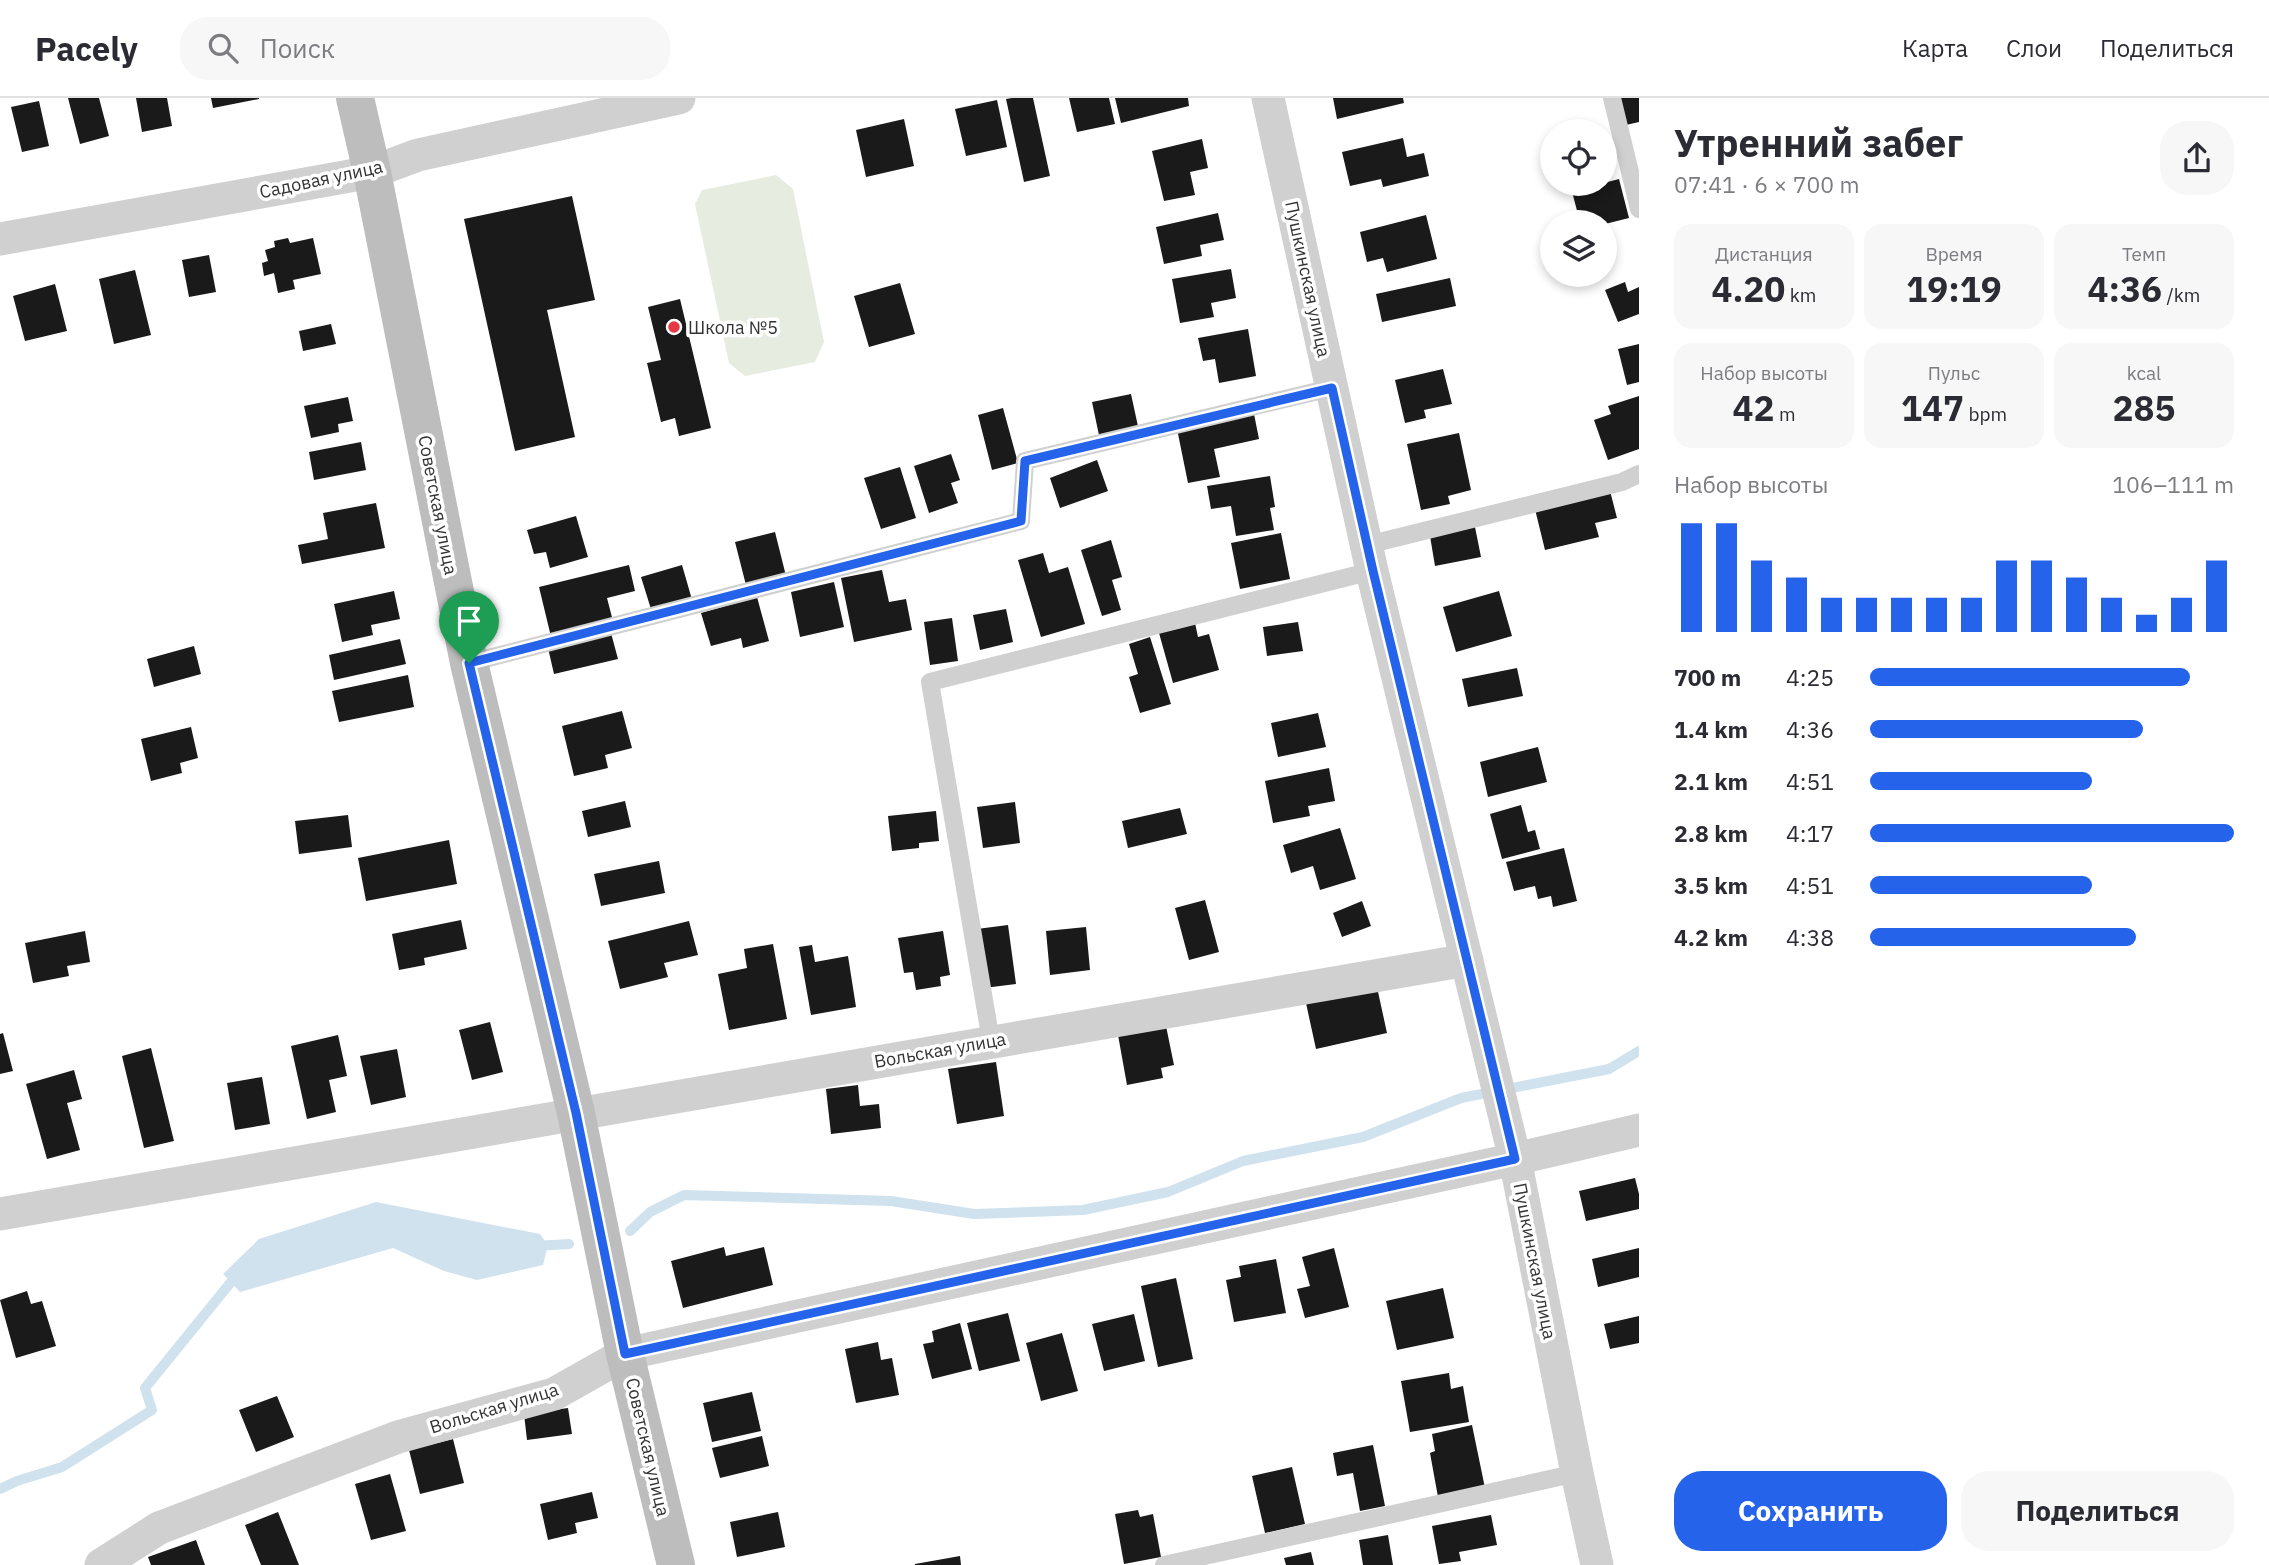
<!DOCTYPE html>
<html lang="ru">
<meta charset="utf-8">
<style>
:root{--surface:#fff;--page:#f7f7f7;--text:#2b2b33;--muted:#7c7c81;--line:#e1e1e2;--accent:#2563eb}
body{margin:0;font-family:"IBM Plex Sans",sans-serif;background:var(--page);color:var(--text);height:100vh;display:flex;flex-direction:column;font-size:26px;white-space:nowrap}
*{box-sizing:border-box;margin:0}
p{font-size:23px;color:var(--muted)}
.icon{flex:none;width:38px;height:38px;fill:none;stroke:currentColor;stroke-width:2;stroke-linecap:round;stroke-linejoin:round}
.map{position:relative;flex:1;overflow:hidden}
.drawer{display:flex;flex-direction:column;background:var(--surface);width:630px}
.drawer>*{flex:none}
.controls{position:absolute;left:1540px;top:21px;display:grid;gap:14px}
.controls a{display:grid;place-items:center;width:77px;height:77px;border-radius:50%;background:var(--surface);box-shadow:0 4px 10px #0003;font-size:35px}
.pin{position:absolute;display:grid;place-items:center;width:60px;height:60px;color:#fff;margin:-72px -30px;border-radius:50% 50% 50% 0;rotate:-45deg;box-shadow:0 0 7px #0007}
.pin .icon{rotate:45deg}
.round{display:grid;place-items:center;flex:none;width:74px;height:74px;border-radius:28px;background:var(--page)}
.summary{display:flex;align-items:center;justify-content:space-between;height:119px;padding:0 35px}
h1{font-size:38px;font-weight:800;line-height:52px}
.stats{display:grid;grid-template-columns:repeat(3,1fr);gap:10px;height:119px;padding:7px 35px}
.stats div{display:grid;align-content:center;border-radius:18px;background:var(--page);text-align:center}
.stats b{font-size:35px;font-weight:800}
.stats small{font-size:19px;font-weight:400}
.stats p{font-size:19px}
.chart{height:196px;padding:14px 35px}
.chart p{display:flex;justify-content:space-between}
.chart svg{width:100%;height:126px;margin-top:7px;stroke:var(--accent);stroke-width:6}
.cta{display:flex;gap:14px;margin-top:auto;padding:14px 35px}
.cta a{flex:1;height:80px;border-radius:28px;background:var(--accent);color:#fff;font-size:28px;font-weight:800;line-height:80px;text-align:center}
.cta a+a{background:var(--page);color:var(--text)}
ul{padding:0 35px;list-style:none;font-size:23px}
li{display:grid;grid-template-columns:112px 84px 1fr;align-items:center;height:52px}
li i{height:18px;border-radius:9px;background:var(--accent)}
header{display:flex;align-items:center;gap:42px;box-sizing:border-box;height:98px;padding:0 35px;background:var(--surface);border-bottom:2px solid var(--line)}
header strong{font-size:33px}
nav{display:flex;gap:38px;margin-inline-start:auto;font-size:24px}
.search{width:490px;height:63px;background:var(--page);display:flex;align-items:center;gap:18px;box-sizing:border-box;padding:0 24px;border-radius:28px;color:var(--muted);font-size:26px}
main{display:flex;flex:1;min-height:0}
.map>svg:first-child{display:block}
.green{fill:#e6ecdf}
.water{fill:#cfe2ee}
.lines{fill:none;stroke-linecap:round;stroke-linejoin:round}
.stream{stroke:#cfe2ee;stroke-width:10}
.building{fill:#1a1a1a}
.service{stroke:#d0d0d0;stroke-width:18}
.minor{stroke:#d0d0d0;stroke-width:33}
.secondary{stroke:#bdbdbd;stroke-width:38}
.route-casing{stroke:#fff;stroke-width:14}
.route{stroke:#2563eb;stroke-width:9}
.poi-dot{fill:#e63946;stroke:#fff;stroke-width:2.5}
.labels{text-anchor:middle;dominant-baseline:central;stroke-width:7;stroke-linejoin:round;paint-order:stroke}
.street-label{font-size:18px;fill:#333;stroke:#fff}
.poi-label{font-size:18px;fill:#333;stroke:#fff;text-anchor:start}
</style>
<header>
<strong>Pacely</strong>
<div class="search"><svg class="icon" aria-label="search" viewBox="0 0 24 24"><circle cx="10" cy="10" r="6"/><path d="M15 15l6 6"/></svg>Поиск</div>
<nav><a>Карта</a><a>Слои</a><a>Поделиться</a></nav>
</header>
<main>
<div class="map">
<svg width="1639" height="1467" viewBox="0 0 1639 1467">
<rect width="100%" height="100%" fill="#fff"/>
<!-- green -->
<path class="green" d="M776 77 793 91 824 244 815 264 745 278 729 265 695 106 702 92Z"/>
<!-- water -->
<path class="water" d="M376 1104 540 1136 548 1147 543 1167 477 1182 444 1173 393 1150 240 1194 223 1176 259 1141Z"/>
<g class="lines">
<!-- stream -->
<path class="stream" d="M630 1133 650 1114 684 1097 891 1103 974 1116 1083 1112 1168 1094 1243 1063 1363 1039 1461 1000 1609 971 1639 953
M535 1148 569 1146
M0 1391 17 1383 62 1369 152 1312 145 1290 231 1184 242 1178"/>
</g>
<!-- building -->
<path class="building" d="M68 0H99L109 38 80 46Z
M136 0H167L172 28 142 34Z
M211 0H259V1L213 10Z
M1012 0H1033L1050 78 1024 84 1006 1Z
M1069 0H1109L1115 26 1077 34Z
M1115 0H1188L1189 8 1121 25Z
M1333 0H1403L1404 5 1337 21Z
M1619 0H1639V24L1626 27Z
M997 2 1007 49 966 58 955 11Z
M39 3 49 48 22 54 11 9Z
M904 21 914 68 866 79 856 32Z
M1403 40 1407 59 1424 55 1429 78 1383 89 1381 81 1350 88 1342 54Z
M1202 41 1208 70 1190 74 1195 97 1164 103 1152 53Z
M1619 81 1629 120 1605 126V124H1580L1570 86 1596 87Z
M572 98 595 202 547 212 575 339 515 353 464 121Z
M1218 115 1224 142 1200 147 1202 158 1164 166 1156 129Z
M1426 117 1437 161 1387 174 1383 160 1367 164 1360 134Z
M288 140 290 145 313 140 321 176 293 182 295 191 278 195 274 175 264 178 262 165 268 163 265 152 275 149 274 143Z
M209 157 216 194 189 199 182 162Z
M1231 171 1236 200 1211 205 1214 219 1180 225 1172 181Z
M135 172 151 237 114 246 99 181Z
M1450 180 1456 208 1382 224 1376 196Z
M1625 184 1628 194 1639 189V216L1618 224 1605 192Z
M900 185 915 236 869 249 854 198Z
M55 186 67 233 25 243 13 198Z
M680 201 711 330 679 338 675 320 661 324 647 265 661 262 648 209Z
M331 226 336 246 303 253 299 233Z
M1248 231 1256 278 1219 285 1215 261 1203 263 1198 240Z
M1639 246V284L1627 287 1618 251Z
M1443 271 1452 306 1424 312 1426 320 1405 325 1395 282Z
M1131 296 1139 333 1100 342 1092 304Z
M1639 298V351L1608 362 1594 322 1611 316 1608 308Z
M348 299 353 323 338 326 339 334 311 340 304 308Z
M1003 310 1018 365 992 372 978 317Z
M1253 311 1259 341 1214 351 1220 379 1188 385 1176 326Z
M1459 335 1471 392 1448 398 1450 406 1421 412 1407 346Z
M361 344 366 372 314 382 309 354Z
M951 356 960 382 951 385 958 405 929 415 914 368Z
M1097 362 1108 393 1060 410 1050 380Z
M900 369 916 420 881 431 864 380Z
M1270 378 1275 409 1270 410 1274 432 1236 438 1231 408 1211 411 1207 388Z
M1608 385 1617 420 1595 425 1599 439 1545 452 1533 403Z
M376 405 385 450 302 466 298 447 328 441 323 415Z
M576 418 588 459 550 470 546 454 534 456 527 432Z
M1474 424 1481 459 1435 468 1429 432Z
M775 434 788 486 748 495 735 444Z
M1281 435 1290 481 1240 491 1231 445Z
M1111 442 1122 479 1112 482 1121 512 1102 518 1081 452Z
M1043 455 1049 475 1068 469 1085 526 1041 539 1018 462Z
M629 467 635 493 607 500 615 531 553 547 539 489Z
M682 467 695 512 655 524 641 479Z
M882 472 889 504 906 501 912 532 854 544 841 480Z
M834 484 844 529 800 539 791 494Z
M394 493 400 521 371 527 373 537 342 544 334 506Z
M1499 493 1512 538 1456 554 1443 509Z
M757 499 769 543 743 550 741 540 711 548 701 515Z
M1006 511 1013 544 980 552 973 517Z
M952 520 958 563 930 567 924 524Z
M1298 524 1303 553 1267 558 1263 529Z
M1195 525 1198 539 1209 536 1219 572 1173 585 1159 535Z
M611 535 618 561 554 576 548 550Z
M1150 539 1171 606 1140 615 1129 579 1138 576 1129 546Z
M400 541 406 566 334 582 329 557Z
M194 548 201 576 154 589 147 561Z
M1517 570 1523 598 1468 609 1462 581Z
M408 577 414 609 339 624 332 593Z
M622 613 632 650 605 657 608 670 574 678 562 628Z
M1318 615 1326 649 1278 659 1271 625Z
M191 629 198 660 180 665 182 675 151 683 141 641Z
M1538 649 1547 684 1488 699 1480 664Z
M1329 670 1335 703 1308 708 1310 718 1273 725 1265 683Z
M625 703 631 729 588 739 582 713Z
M1015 704 1020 745 983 750 977 709Z
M1521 707 1528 734 1535 732 1540 751 1502 761 1490 716Z
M1180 710 1187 736 1128 750 1122 723Z
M936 713 939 743 919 745V750L892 753 888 718Z
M348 717 352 749 299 756 295 723Z
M1340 730 1356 781 1320 792 1313 768 1291 775 1283 747Z
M449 742 457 786 366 803 358 760Z
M1564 750 1577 803 1553 809 1551 798 1538 801 1535 788 1514 793 1506 764Z
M659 763 665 795 601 808 594 776Z
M1205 802 1219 854 1189 862 1175 810Z
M1362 803 1371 828 1342 839 1333 815Z
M461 822 467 851 424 860 425 867 399 872 392 836Z
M689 823 698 857 664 865 668 879 620 891 608 843Z
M1008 827 1016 886 984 890 977 831Z
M1086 829 1090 872 1050 877 1046 833Z
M85 833 90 864 67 868 69 878 33 885 25 845Z
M943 833 950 877 940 879 941 888 916 892 913 874 904 875 898 840Z
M773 846 787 921 729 932 718 876 747 870 744 851Z
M812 847 815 864 848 858 856 909 811 917 799 849Z
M1375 880 1387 935 1316 951 1304 896Z
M490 924 503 974 472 982 459 932Z
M1166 928 1174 967 1161 970 1163 980 1127 987 1118 937Z
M3 935 13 973 0 976V936Z
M338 937 347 978 329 982 336 1014 307 1021 291 948Z
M151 950 174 1043 144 1050 122 958Z
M397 951 406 999 371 1007 360 958Z
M996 964 1004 1018 957 1026 948 971Z
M74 972 82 1001 67 1005 80 1052 47 1061 26 986Z
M262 979 270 1026 235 1032 227 985Z
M858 987 860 1008 879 1006 881 1030 831 1036 826 991Z
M1635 1080 1639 1096V1111L1586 1123 1579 1093Z
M724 1149 726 1158 764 1149 773 1187 683 1210 671 1163Z
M1334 1150 1349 1209 1305 1220 1297 1191 1310 1188 1302 1159Z
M1639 1150V1179L1598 1189 1592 1161Z
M1276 1161 1286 1215 1234 1224 1226 1182 1241 1179 1239 1168Z
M1176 1180 1193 1261 1158 1269 1141 1188Z
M1443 1190 1454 1240 1397 1252 1386 1203Z
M27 1193 31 1206 42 1203 56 1248 16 1260 0 1202Z
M1008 1215 1020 1263 979 1273 967 1225Z
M1134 1216 1145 1263 1104 1273 1092 1226Z
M1639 1218V1245L1610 1251 1604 1226Z
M960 1225 972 1271 932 1281 923 1246 934 1244 932 1233Z
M1062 1235 1078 1293 1041 1303 1026 1245Z
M878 1244 881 1262 892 1260 899 1297 856 1305 845 1251Z
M1449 1275 1451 1291 1463 1288 1469 1324 1410 1334 1401 1283Z
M752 1294 761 1333 712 1344 703 1305Z
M277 1298 294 1339 256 1354 239 1312Z
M568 1310 572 1336 527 1342 524 1316Z
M1472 1327 1485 1390 1438 1399 1430 1355 1435 1353 1432 1336Z
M762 1338 769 1368 720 1380 712 1350Z
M453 1341 464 1385 420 1396 409 1352Z
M1373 1347 1385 1408 1360 1413 1353 1375 1337 1378 1333 1355Z
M1292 1369 1305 1426 1265 1435 1252 1378Z
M390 1376 406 1433 371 1442 355 1386Z
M592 1394 598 1420 575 1425 577 1435 548 1442 540 1406Z
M1138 1412 1140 1419 1153 1416 1161 1459 1124 1466 1115 1416Z
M278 1414 299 1467H261L245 1427Z
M778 1414 785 1449 737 1459 730 1424Z
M1491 1417 1497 1447 1459 1454 1461 1463 1439 1466 1432 1428Z
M1388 1437 1393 1467H1363L1359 1442Z
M196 1442 205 1467H151L148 1459Z
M1311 1454 1314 1467H1286L1284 1460Z
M960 1458 961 1467H915V1466Z"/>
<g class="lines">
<!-- service -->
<path class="service" d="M1612 0 1639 111
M1367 447 1622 384 1639 376
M469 565 1021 423 1025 363 1331 290
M991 943 930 584 1372 473
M1164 1467 1577 1375"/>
<!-- minor -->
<path class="minor" d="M1268 0 1372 473 1515 1061 1577 1375 1597 1467
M0 141 372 74 418 57 679 0
M0 1116 1467 862
M101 1467 159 1430 398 1339 554 1296 625 1256 1515 1061 1639 1032"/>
<!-- secondary -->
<path class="secondary" d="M355 0 372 74 469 565 576 1015 625 1256 676 1467"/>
</g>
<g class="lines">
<!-- route casing -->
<g class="route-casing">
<path id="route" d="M1332 290 1373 473 1515 1061 625 1256 576 1015 469 565 1021 423 1025 363Z"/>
</g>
<!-- route -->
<use href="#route" class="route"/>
</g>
<!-- markers -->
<circle class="poi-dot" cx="674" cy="229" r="7"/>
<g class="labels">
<!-- street labels -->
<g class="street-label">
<text transform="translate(321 81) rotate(-12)">Садовая улица</text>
<text transform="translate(1308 181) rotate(78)">Пушкинская улица</text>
<text transform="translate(438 407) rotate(79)">Советская улица</text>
<text transform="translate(940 952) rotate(-10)">Вольская улица</text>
<text transform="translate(1535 1163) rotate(79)">Пушкинская улица</text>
<text transform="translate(494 1310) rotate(-17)">Вольская улица</text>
<text transform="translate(648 1349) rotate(77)">Советская улица</text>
</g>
<!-- poi labels -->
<g class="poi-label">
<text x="688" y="229">Школа №5</text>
</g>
</g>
</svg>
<div class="controls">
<a><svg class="icon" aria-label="locate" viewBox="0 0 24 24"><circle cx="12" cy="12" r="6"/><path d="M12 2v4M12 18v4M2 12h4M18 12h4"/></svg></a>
<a><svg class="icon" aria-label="layers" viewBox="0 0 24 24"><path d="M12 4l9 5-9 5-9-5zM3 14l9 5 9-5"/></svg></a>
</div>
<div class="pin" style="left:469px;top:565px;background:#1e9e55"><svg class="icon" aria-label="arrive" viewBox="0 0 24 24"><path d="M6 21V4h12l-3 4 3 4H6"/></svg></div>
</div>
<section class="drawer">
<div class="summary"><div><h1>Утренний забег</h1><p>07:41 · 6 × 700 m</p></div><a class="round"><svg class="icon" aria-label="share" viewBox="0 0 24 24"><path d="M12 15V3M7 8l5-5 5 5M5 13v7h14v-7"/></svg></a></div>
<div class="stats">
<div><p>Дистанция</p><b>4.20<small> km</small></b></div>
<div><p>Время</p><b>19:19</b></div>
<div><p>Темп</p><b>4:36<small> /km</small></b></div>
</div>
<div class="stats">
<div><p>Набор высоты</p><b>42<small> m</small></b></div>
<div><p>Пульс</p><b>147<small> bpm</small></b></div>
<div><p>kcal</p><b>285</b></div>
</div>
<div class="chart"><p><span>Набор высоты</span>106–111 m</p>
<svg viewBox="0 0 160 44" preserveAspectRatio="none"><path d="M5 44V6M15 44V6M25 44V19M35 44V25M45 44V32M55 44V32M65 44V32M75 44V32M85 44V32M95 44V19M105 44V19M115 44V25M125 44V32M135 44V38M145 44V32M155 44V19"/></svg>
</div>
<ul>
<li><b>700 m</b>4:25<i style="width:88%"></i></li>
<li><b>1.4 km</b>4:36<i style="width:75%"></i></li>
<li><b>2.1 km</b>4:51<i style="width:61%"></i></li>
<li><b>2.8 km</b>4:17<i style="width:100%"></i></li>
<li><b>3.5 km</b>4:51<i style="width:61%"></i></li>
<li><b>4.2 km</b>4:38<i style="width:73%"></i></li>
</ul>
<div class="cta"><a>Сохранить</a><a>Поделиться</a></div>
</section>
</main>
